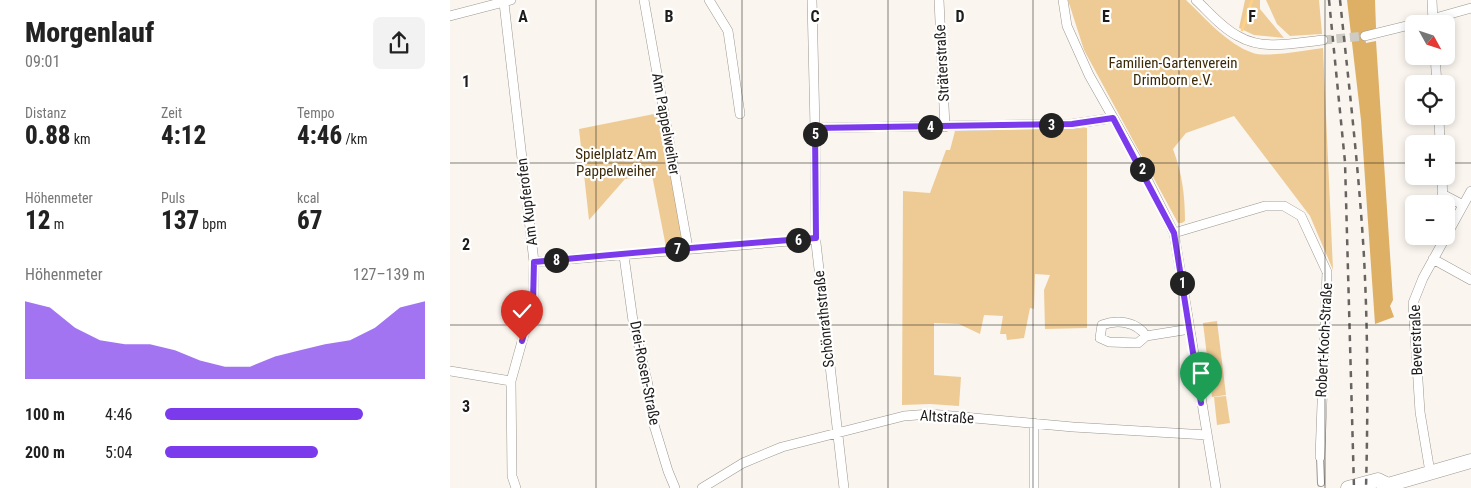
<!DOCTYPE html>
<html lang="de">
<meta charset="utf-8">
<style>
:root{--surface:#fff;--page:#f2f2f2;--text:#222;--muted:#767676;--accent:#7c3aed}
body{margin:0;font-family:"Roboto Condensed",sans-serif;background:var(--page);color:var(--text);height:100vh;display:flex;flex-direction:column;font-size:19px;white-space:nowrap}
*{box-sizing:border-box;margin:0}
p{font-size:16px;color:var(--muted)}
.icon{flex:none;width:28px;height:28px;fill:none;stroke:currentColor;stroke-width:2;stroke-linecap:round;stroke-linejoin:round}
.map{position:relative;flex:1;overflow:hidden}
.panel{display:flex;flex-direction:column;background:var(--surface);width:450px}
.panel>*{flex:none}
.needle{width:32px;rotate:130deg}
.controls{position:absolute;left:955px;top:15px;display:grid;gap:10px}
.controls a{display:grid;place-items:center;width:50px;height:50px;border-radius:8px;background:var(--surface);box-shadow:0 2px 8px #0003;font-size:25px}
.pin{position:absolute;display:grid;place-items:center;width:42px;height:42px;color:#fff;margin:-51px -21px;border-radius:50% 50% 50% 0;rotate:-45deg;box-shadow:0 0 5px #0007}
.pin .icon{rotate:45deg}
.km{position:absolute;width:25px;height:25px;margin:-12px;border-radius:50%;background:#222;color:#fff;font-size:14px;line-height:25px;text-align:center}
.round{display:grid;place-items:center;flex:none;width:52px;height:52px;border-radius:8px;background:var(--page)}
.overview{display:flex;align-items:center;justify-content:space-between;height:85px;padding:0 25px}
h1{font-size:28px;font-weight:800;line-height:38px}
.metrics{display:grid;grid-template-columns:repeat(3,1fr);gap:8px;height:85px;padding:5px 25px}
.metrics div{display:grid;align-content:center}
.metrics b{font-size:25px;font-weight:800}
.metrics small{font-size:14px;font-weight:400}
.metrics p{font-size:14px}
.chart{height:140px;padding:10px 25px}
.chart p{display:flex;justify-content:space-between}
.chart svg{width:100%;height:90px;margin-top:5px;fill:var(--accent);opacity:.7}
ul{padding:0 25px;list-style:none;font-size:16px}
li{display:grid;grid-template-columns:80px 60px 1fr;align-items:center;height:38px}
li i{height:12px;border-radius:6px;background:var(--accent)}
main{display:flex;flex:1;min-height:0}
.map>svg:first-child{display:block}
.green{fill:#eecb95}
.forest{fill:#ddb066}
.lines{fill:none;stroke-linecap:round;stroke-linejoin:round}
.stream{stroke:#ffd086;stroke-width:2.5}
.minor-tunnel{stroke:#cecac4;stroke-width:9;stroke-dasharray:9 4.5;stroke-linecap:butt}
.pedestrian-casing{stroke:#9b9790;stroke-width:8}
.minor-casing{stroke:#9b9790;stroke-width:10}
.primary-casing{stroke:#9b9790;stroke-width:15}
.pedestrian{stroke:#fff;stroke-width:6}
.minor{stroke:#fff;stroke-width:9}
.primary{stroke:#fff;stroke-width:14}
.rail{stroke:#666360;stroke-width:2.5;stroke-dasharray:6 6;stroke-linecap:butt}
.route-casing{stroke:#fff;stroke-width:10}
.route{stroke:#7c3aed;stroke-width:6}
.grid{fill:none;stroke:#1f1d1b;stroke-width:1;stroke-opacity:0.55}
.labels{text-anchor:middle;dominant-baseline:central;stroke-width:4.5;stroke-linejoin:round;paint-order:stroke}
.street-label{font-size:15px;fill:#1f1d1b;stroke:#fff}
.park-label{font-size:15px;fill:#3c2a08;stroke:#fff}
.grid-label{font-size:16px;text-anchor:middle;font-weight:bold;fill:#1f1d1b;stroke:#fff;stroke-width:4.5;stroke-linejoin:round;paint-order:stroke}
</style>
<main>
<section class="panel">
<div class="overview"><div><h1>Morgenlauf</h1><p>09:01</p></div><a class="round"><svg class="icon" aria-label="share" viewBox="0 0 24 24"><path d="M12 15V3M7 8l5-5 5 5M5 13v7h14v-7"/></svg></a></div>
<div class="metrics">
<div><p>Distanz</p><b>0.88<small> km</small></b></div>
<div><p>Zeit</p><b>4:12</b></div>
<div><p>Tempo</p><b>4:46<small> /km</small></b></div>
</div>
<div class="metrics">
<div><p>Höhenmeter</p><b>12<small> m</small></b></div>
<div><p>Puls</p><b>137<small> bpm</small></b></div>
<div><p>kcal</p><b>67</b></div>
</div>
<div class="chart"><p><span>Höhenmeter</span>127–139 m</p>
<svg viewBox="0 0 160 44" preserveAspectRatio="none"><path d="M0 44V6L10 9L20 19L30 25L40 27L50 27L60 30L70 35L80 38L90 38L100 33L110 30L120 27L130 25L140 19L150 9L160 6V44z"/></svg>
</div>
<ul>
<li><b>100 m</b>4:46<i style="width:76%"></i></li>
<li><b>200 m</b>5:04<i style="width:59%"></i></li>
</ul>
</section>
<div class="map">
<svg width="1021" height="488" viewBox="0 0 1021 488">
<rect width="100%" height="100%" fill="#faf5ee"/>
<!-- green -->
<path class="green" d="M618 0H736C755 18 777 44 803 53 816 58 857 50 873 48L883 270 860 216 784 116 736 133 723 149C732 173 735 195 735 221L732 223H728L634 50Z
M795 0H810V9L834 38 804 35 789 28Z
M816 0H869L872 34 840 36 827 24Z
M209 113 233 243 216 247 202 175 175 179 139 220 129 129Z
M637 128V328L595 329 594 290 600 275 585 274 584 309 580 308 574 338 557 340 556 334H550L553 316 534 315 530 334 509 324 484 323V375L511 377 509 406 480 404 452 405 453 191 480 193 496 150H500L505 131Z
M767 321 776 395 762 397 753 323Z
M776 396 780 423 767 425 764 397Z"/>
<!-- forest -->
<path class="forest" d="M897 0H925L926 28 923 30 914 32 916 43 926 41 943 300 940 306 944 317 925 324 911 120Z"/>
<g class="lines">
<!-- stream -->
<path class="stream" d="M792 30 802 0"/>
<!-- minor-tunnel -->
<path class="minor-tunnel" d="M873 40 915 36"/>
<!-- pedestrian casing -->
<g class="pedestrian-casing">
<path id="pedestrian" d="M870 457 871 483"/>
</g>
<!-- minor casing -->
<g class="minor-casing">
<path id="minor" d="M194 0 238 248
M259 0 278 31 290 114
M362 0 365 128 366 243 394 488
M489 0 495 127
M613 0 617 26 639 75 691 167 724 233 766 488
M746 0C759 12 772 28 788 36 813 51 845 43 873 40
M982 0 983 22
M54 3 84 262 83 302 61 381 62 476 66 488
M0 16 61 0
M964 24 1021 8
M915 36 964 24
M985 56 987 84
M989 116 990 144
M365 128 622 124 663 118
M992 176 993 204
M992 194 1013 205
M724 233 815 206H834L851 216 877 272 870 457
M174 256 183 321 198 385 204 425 218 471 225 488
M983 259 1021 280
M84 262 365 239
M696 336C687 322 668 319 652 325L650 338 659 342 688 343 696 336 740 329
M0 371 61 381
M584 423V488
M980 472 970 412 963 303 973 278 1021 191
M252 488 293 463 332 447 454 416 480 414 623 427 757 435"/>
</g>
<!-- primary casing -->
<g class="primary-casing">
<path id="primary" d="M898 488 928 480 938 485
M934 488 938 485 1021 461"/>
</g>
<!-- pedestrian -->
<use href="#pedestrian" class="pedestrian"/>
<!-- minor -->
<use href="#minor" class="minor"/>
<!-- primary -->
<use href="#primary" class="primary"/>
<!-- rail -->
<path class="rail" d="M879 0 895 162 904 488
M890 0C899 86 909 171 914 257 918 334 918 411 916 488"/>
</g>
<g class="lines">
<!-- route casing -->
<g class="route-casing">
<path id="route" d="M72 341 83 302 84 262C178 253 272 245 366 238L365 128 622 124 663 118 724 233 751 403"/>
</g>
<!-- route -->
<use href="#route" class="route"/>
</g>
<!-- grid -->
<path class="grid" d="M146 0V488M292 0V488M438 0V488M583 0V488M729 0V488M875 0V488M0 163H964M996 163H1021M0 325H1021"/>
<g class="labels">
<!-- street labels -->
<g class="street-label">
<text transform="translate(492 63) rotate(-93)">Sträterstraße</text>
<text transform="translate(216 124) rotate(80)">Am Pappelweiher</text>
<text transform="translate(77 202) rotate(-97)">Am Kupferofen</text>
<text transform="translate(374 319) rotate(-96)">Schönrathstraße</text>
<text transform="translate(874 340) rotate(-87)">Robert-Koch-Straße</text>
<text transform="translate(966 340) rotate(-92)">Beverstraße</text>
<text transform="translate(195 373) rotate(79)">Drei-Rosen-Straße</text>
<text transform="translate(497 417) rotate(3)">Altstraße</text>
</g>
<!-- park labels -->
<g class="park-label">
<text x="723" y="63">Familien-Gartenverein<tspan x="723" dy="17">Drimborn e.V.</tspan></text>
<text x="166" y="154">Spielplatz Am<tspan x="166" dy="17">Pappelweiher</tspan></text>
</g>
</g>
<g class="grid-label">
<text x="73" y="22">A</text>
<text x="219" y="22">B</text>
<text x="365" y="22">C</text>
<text x="510" y="22">D</text>
<text x="656" y="22">E</text>
<text x="802" y="22">F</text>
<text x="16" y="87">1</text>
<text x="16" y="250">2</text>
<text x="16" y="412">3</text>
</g>
</svg>
<div class="controls">
<a><svg class="needle" viewBox="-14 -14 28 28"><path d="M0-13l5 13h-10z" fill="#e53935"/><path d="M0 13l5-13h-10z" fill="#767676"/></svg></a>
<a><svg class="icon" aria-label="locate" viewBox="0 0 24 24"><circle cx="12" cy="12" r="6"/><path d="M12 2v4M12 18v4M2 12h4M18 12h4"/></svg></a>
<a>+</a>
<a>−</a>
</div>
<div class="pin" style="left:751px;top:403px;background:#1e9e55"><svg class="icon" aria-label="arrive" viewBox="0 0 24 24"><path d="M6 21V4h12l-3 4 3 4H6"/></svg></div>
<div class="pin" style="left:72px;top:341px;background:#d93025"><svg class="icon" aria-label="check" viewBox="0 0 24 24"><path d="M5 12l5 5 9-10"/></svg></div>
<b class="km" style="left:732px;top:283px">1</b>
<b class="km" style="left:692px;top:169px">2</b>
<b class="km" style="left:601px;top:125px">3</b>
<b class="km" style="left:480px;top:127px">4</b>
<b class="km" style="left:365px;top:134px">5</b>
<b class="km" style="left:348px;top:240px">6</b>
<b class="km" style="left:227px;top:249px">7</b>
<b class="km" style="left:106px;top:260px">8</b>
</div>
</main>
